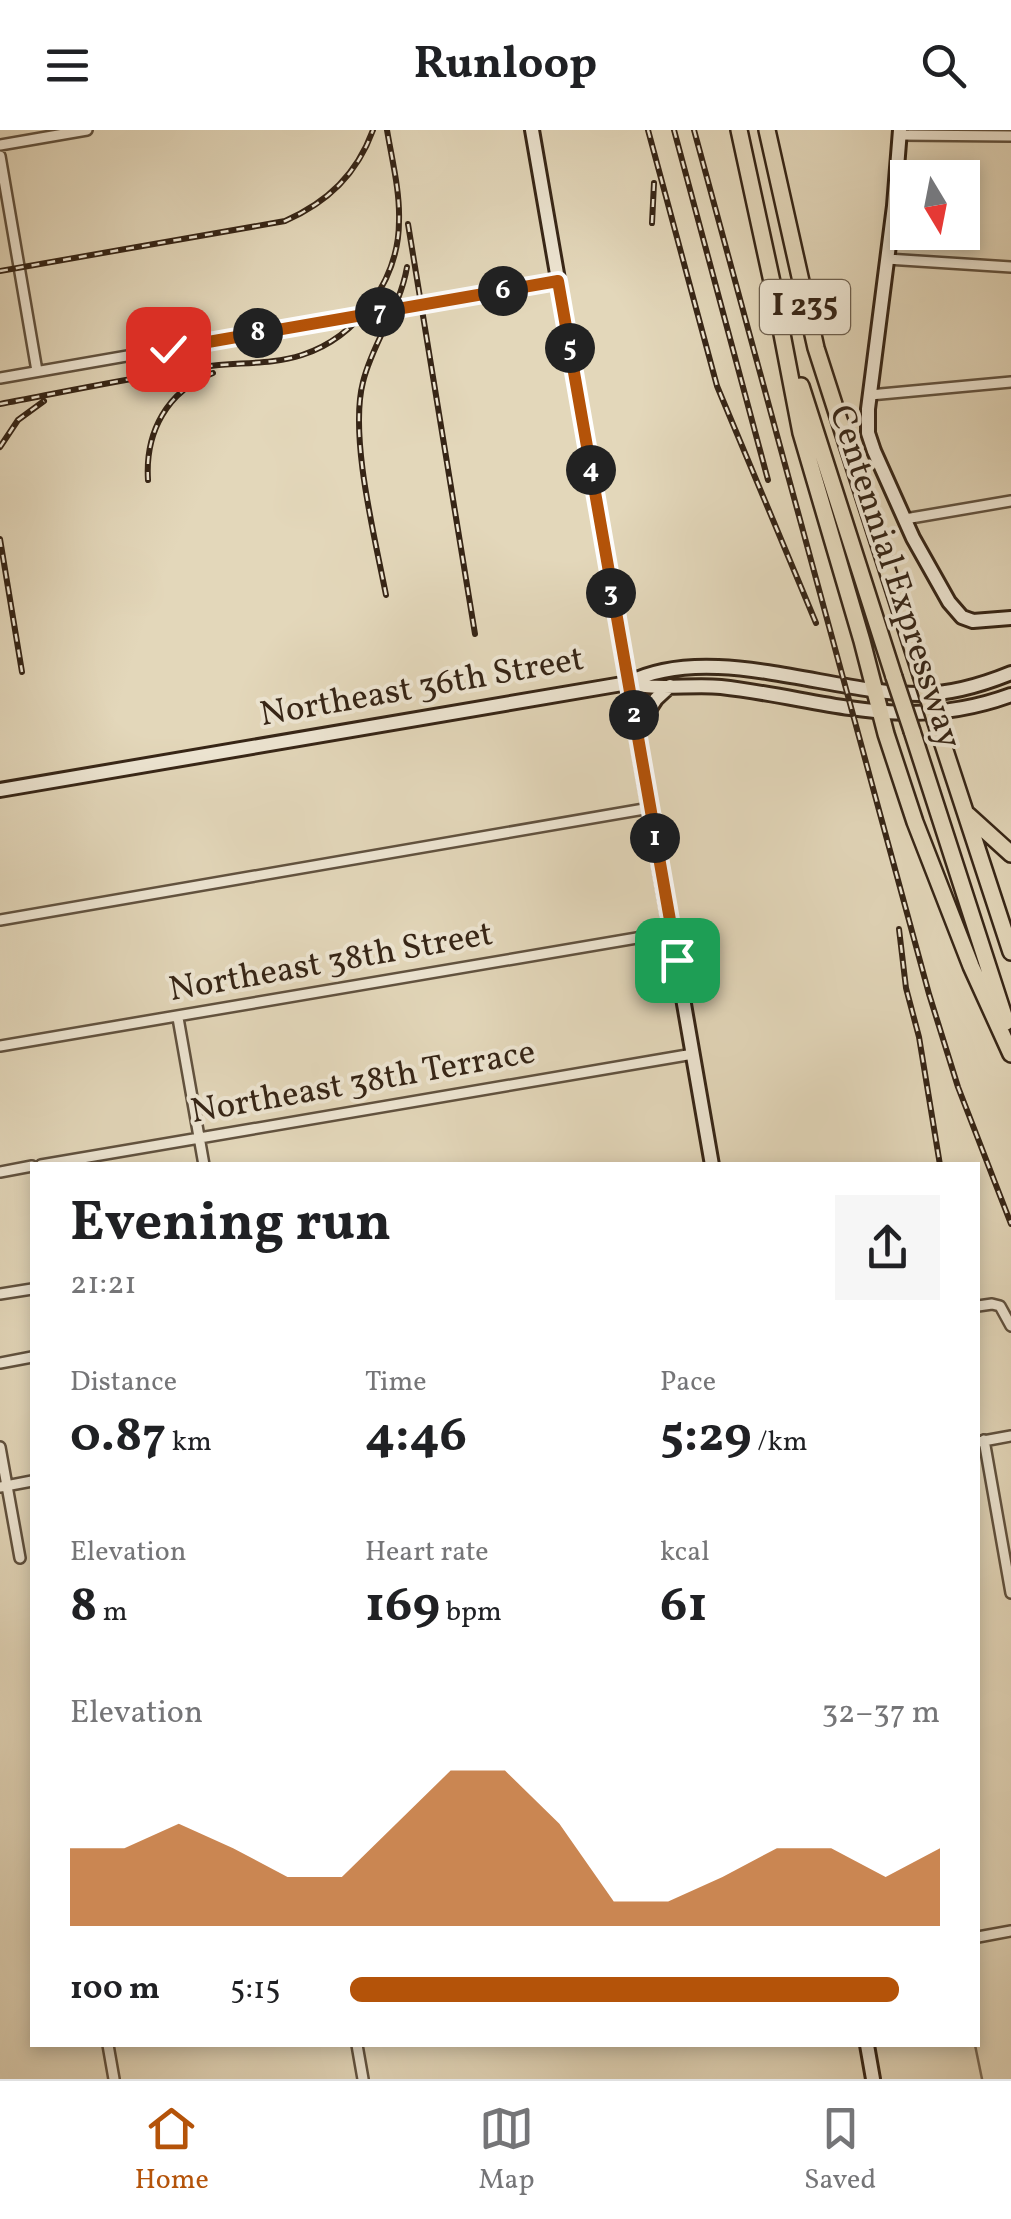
<!DOCTYPE html>
<meta charset="utf-8">
<style>
:root{--surface:#fff;--page:#f6f6f6;--text:#202124;--muted:#757577;--line:#e0e0e0;--accent:#b45309}
body{margin:0;font-family:Vollkorn,serif;background:var(--page);color:var(--text);height:100vh;display:flex;flex-direction:column;font-size:38px;white-space:nowrap}
*{box-sizing:border-box;margin:0}
p{font-size:32px;color:var(--muted)}
.icon{flex:none;width:55px;height:55px;fill:none;stroke:currentColor;stroke-width:2;stroke-linecap:round;stroke-linejoin:round}
.map{position:relative;flex:1;overflow:hidden}
.details{position:absolute;left:30px;top:1032px;width:950px;height:885px;display:flex;flex-direction:column;background:var(--surface);border-radius:0px;box-shadow:0 5px 15px #0003}
.details>*{flex:none}
.needle{width:65px;rotate:170deg}
.controls{position:absolute;left:890px;top:30px;display:grid;gap:20px}
.controls a{display:grid;place-items:center;width:90px;height:90px;border-radius:0px;background:var(--surface);box-shadow:0 5px 15px #0003;font-size:50px}
.pin{position:absolute;display:grid;place-items:center;width:85px;height:85px;color:#fff;margin:-42px;border-radius:20px;box-shadow:0 5px 15px #0006}
.km{position:absolute;width:50px;height:50px;margin:-25px;border-radius:50%;background:#222;color:#fff;font-size:28px;line-height:50px;text-align:center}
.round{display:grid;place-items:center;flex:none;width:105px;height:105px;border-radius:0px;background:var(--page)}
.headline{display:flex;align-items:center;justify-content:space-between;height:170px;padding:0 40px}
h1{font-size:55px;font-weight:700;line-height:75px}
.metrics{display:grid;grid-template-columns:repeat(3,1fr);gap:15px;height:170px;padding:10px 40px}
.metrics div{display:grid;align-content:center}
.metrics b{font-size:50px;font-weight:700}
.metrics small{font-size:28px;font-weight:400}
.metrics p{font-size:28px}
.chart{height:280px;padding:20px 40px}
.chart p{display:flex;justify-content:space-between}
.chart svg{width:100%;height:180px;margin-top:10px;fill:var(--accent);opacity:.7}
ul{padding:0 40px;list-style:none;font-size:32px}
li{display:grid;grid-template-columns:160px 120px 1fr;align-items:center;height:75px}
li i{height:25px;border-radius:12px;background:var(--accent)}
header{display:flex;justify-content:space-between;align-items:center;height:130px;padding:0 40px;background:var(--surface);font-size:45px;font-weight:700}
.dock{display:flex;justify-content:space-around;align-items:center;height:140px;border-top:2px solid var(--line);background:var(--surface);font-size:28px;color:var(--muted)}
.dock a{display:grid;justify-items:center;gap:5px}
.dock .on{color:var(--accent)}
.map>svg:first-child{display:block}
.lines{fill:none;stroke-linecap:round;stroke-linejoin:round}
.stream{stroke:#7a6b57;stroke-width:2.5}
.street-casing{stroke:#61523f;stroke-width:14}
.secondary-casing{stroke:#362516;stroke-width:18}
.highway-casing{stroke:#362516;stroke-width:20}
.street{stroke:#ede5d2;stroke-width:9}
.secondary{stroke:#ede5d2;stroke-width:12}
.highway{stroke:#e3d7ba;stroke-width:15}
.rail-casing{stroke:#362516;stroke-width:6}
.rail{stroke:#ede5d2;stroke-width:2.5;stroke-dasharray:8;stroke-linecap:butt}
.highway-bridge-casing{stroke:#362516;stroke-width:20;stroke-linecap:butt}
.highway-bridge{stroke:#e3d7ba;stroke-width:15}
.route-casing{stroke:#fff;stroke-width:20}
.route{stroke:#b45309;stroke-width:12}
.labels{text-anchor:middle;dominant-baseline:central;stroke-width:8;stroke-linejoin:round;paint-order:stroke}
.shield{fill:#ede5d2;stroke:#6d5f4e;stroke-width:2.5}
.shield-label{font-size:32px;font-weight:bold;fill:#362516}
.street-label{font-size:35px;fill:#362516;stroke:#ede5d2}
</style>
<header><svg class="icon" aria-label="menu" viewBox="0 0 24 24"><path d="M4 6h16M4 12h16M4 18h16"/></svg>Runloop<svg class="icon" aria-label="search" viewBox="0 0 24 24"><circle cx="10" cy="10" r="6"/><path d="M15 15l6 6"/></svg></header>
<div class="map">
<svg width="1011" height="1949" viewBox="0 0 1011 1949">
<rect width="100%" height="100%" fill="#e3d7ba"/>
<filter id="stains"><feTurbulence type="fractalNoise" baseFrequency=".002" numOctaves="4"/><feColorMatrix values="0 0 0 0 .2 0 0 0 0 .09 0 0 0 0 .02 0 0 0 .5 -.17"/></filter>
<radialGradient id="worn" r=".72"><stop offset=".6" stop-color="#630" stop-opacity="0"/><stop offset="1" stop-color="#630" stop-opacity=".3"/></radialGradient>
<g class="lines">
<!-- stream -->
<path class="stream" d="M975 1915 982 1949"/>
<!-- street casing -->
<g class="street-casing">
<path id="street" d="M900 5 1011 6
M0 15 87 0
M0 26 37 241
M887 129 1011 137
M0 248 558 151
M870 265 1011 252
M905 389 1011 371
M0 790 650 678
M178 888 204 1035
M0 916 672 802
M41 1035 693 924
M0 1042 32 1036
M0 1164 32 1159
M978 1176 992 1174 1000 1176 1011 1196
M0 1233 32 1227
M984 1310 1011 1463
M978 1312 1011 1306
M0 1317 20 1428
M0 1357 32 1351
M978 1807 1011 1801
M108 1915 114 1949
M357 1915 363 1949"/>
</g>
<!-- secondary casing -->
<g class="secondary-casing">
<path id="secondary" d="M532 0 712 1035
M900 0 894 76 868 279V303L874 321 913 408 949 472 962 487 973 491 1011 488
M628 553C659 561 689 554 721 557 826 569 905 604 1011 565
M636 600 656 569 670 556
M0 660 628 553C710 511 832 564 920 564 950 564 984 554 1011 543
M867 1915 873 1949"/>
</g>
<!-- highway casing -->
<g class="highway-casing">
<path id="highway" d="M739 0 774 161
M767 0 816 218 921 545
M772 152 801 303 862 511 886 604 915 692 971 836 1011 924
M801 256 894 547
M938 599 1011 822
M912 601 1006 892
M968 685 1011 724"/>
</g>
<!-- street -->
<use href="#street" class="street"/>
<!-- secondary -->
<use href="#secondary" class="secondary"/>
<!-- highway -->
<use href="#highway" class="highway"/>
<!-- rail casing -->
<g class="rail-casing">
<path id="rail" d="M648 0 717 256 816 493
M674 0 768 350
M694 0 929 864 958 957 1011 1094
M652 93 654 53
M408 94 475 504
M0 141 285 91C328 72 357 44 373 0
M0 274C68 261 135 247 203 237 236 232 271 235 302 225 358 207 399 149 399 91 400 61 392 30 387 0
M0 317 18 290 44 271
M148 350C145 302 167 261 213 243
M0 409 22 542
M386 465C375 408 349 306 363 252 373 211 400 179 407 137
M899 799 906 858 919 907 940 1035"/>
</g>
<!-- rail -->
<use href="#rail" class="rail"/>
<!-- highway-bridge casing -->
<g class="highway-bridge-casing">
<path id="highway-bridge" d="M921 545 938 599
M894 547 912 601"/>
</g>
<!-- highway-bridge -->
<use href="#highway-bridge" class="highway-bridge"/>
</g>
<g class="lines">
<!-- route casing -->
<g class="route-casing">
<path id="route" d="M168 219 558 151 677 830"/>
</g>
<!-- route -->
<use href="#route" class="route"/>
</g>
<g class="labels">
<!-- shield labels -->
<rect class="shield" x="760" y="150" width="90" height="54" rx="8"/>
<g class="shield-label">
<text x="805" y="177">I 235</text>
</g>
<!-- street labels -->
<g class="street-label">
<text transform="translate(894 447) rotate(72)">Centennial Expressway</text>
<text transform="translate(422 558) rotate(-10)">Northeast 36th Street</text>
<text transform="translate(331 833) rotate(-10)">Northeast 38th Street</text>
<text transform="translate(363 953) rotate(-10)">Northeast 38th Terrace</text>
</g>
</g>
<rect width="100%" height="100%" filter="url(#stains)"/>
<rect width="100%" height="100%" fill="url(#worn)"/>
</svg>
<div class="controls">
<a><svg class="needle" viewBox="-14 -14 28 28"><path d="M0-13l5 13h-10z" fill="#e53935"/><path d="M0 13l5-13h-10z" fill="#757577"/></svg></a>
</div>
<div class="pin" style="left:677px;top:830px;background:#1e9e55"><svg class="icon" aria-label="arrive" viewBox="0 0 24 24"><path d="M6 21V4h12l-3 4 3 4H6"/></svg></div>
<div class="pin" style="left:168px;top:219px;background:#d93025"><svg class="icon" aria-label="check" viewBox="0 0 24 24"><path d="M5 12l5 5 9-10"/></svg></div>
<b class="km" style="left:655px;top:708px">1</b>
<b class="km" style="left:634px;top:585px">2</b>
<b class="km" style="left:611px;top:463px">3</b>
<b class="km" style="left:591px;top:340px">4</b>
<b class="km" style="left:570px;top:218px">5</b>
<b class="km" style="left:503px;top:161px">6</b>
<b class="km" style="left:380px;top:182px">7</b>
<b class="km" style="left:258px;top:203px">8</b>
<section class="details">
<div class="headline"><div><h1>Evening run</h1><p>21:21</p></div><a class="round"><svg class="icon" aria-label="share" viewBox="0 0 24 24"><path d="M12 15V3M7 8l5-5 5 5M5 13v7h14v-7"/></svg></a></div>
<div class="metrics">
<div><p>Distance</p><b>0.87<small> km</small></b></div>
<div><p>Time</p><b>4:46</b></div>
<div><p>Pace</p><b>5:29<small> /km</small></b></div>
</div>
<div class="metrics">
<div><p>Elevation</p><b>8<small> m</small></b></div>
<div><p>Heart rate</p><b>169<small> bpm</small></b></div>
<div><p>kcal</p><b>61</b></div>
</div>
<div class="chart"><p><span>Elevation</span>32–37 m</p>
<svg viewBox="0 0 160 44" preserveAspectRatio="none"><path d="M0 44V25L10 25L20 19L30 25L40 32L50 32L60 19L70 6L80 6L90 19L100 38L110 38L120 32L130 25L140 25L150 32L160 25V44z"/></svg>
</div>
<ul>
<li><b>100 m</b>5:15<i style="width:93%"></i></li>
</ul>
</section>
</div>
<nav class="dock">
<a class="on"><svg class="icon" aria-label="home" viewBox="0 0 24 24"><path d="M3 11l9-7 9 7M6 9v11h12V9"/></svg>Home</a>
<a><svg class="icon" aria-label="map" viewBox="0 0 24 24"><path d="M3 6l6-2 6 2 6-2v14l-6 2-6-2-6 2zM9 4v14M15 6v14"/></svg>Map</a>
<a><svg class="icon" aria-label="saved" viewBox="0 0 24 24"><path d="M7 4h10v16l-5-4-5 4z"/></svg>Saved</a>
</nav>
